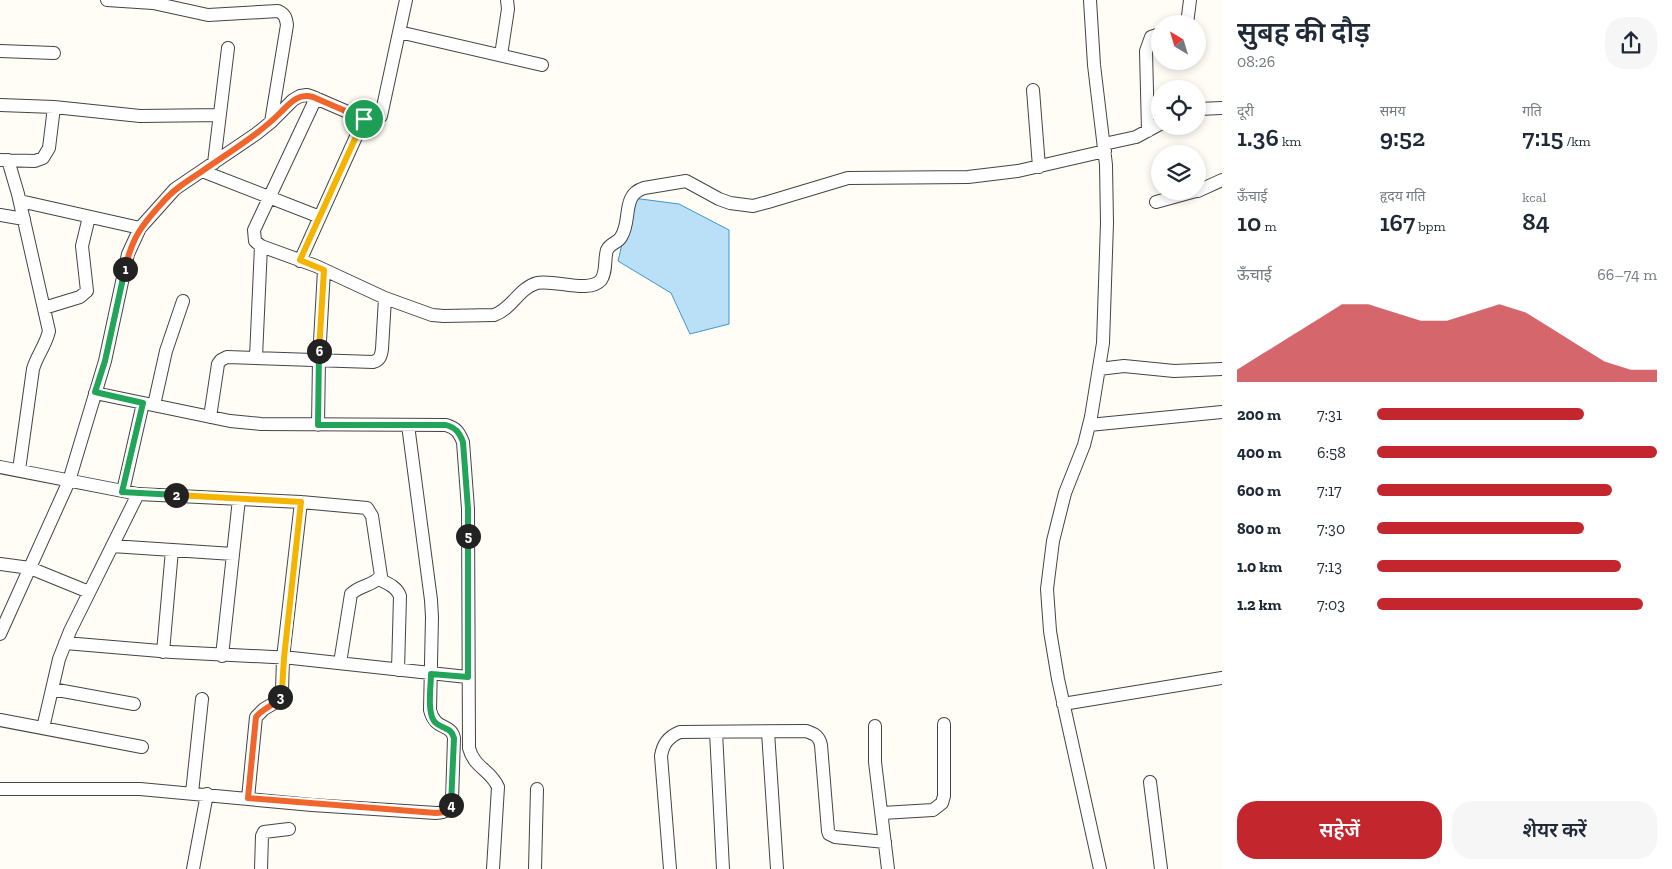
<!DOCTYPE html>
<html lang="hi">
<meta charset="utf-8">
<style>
:root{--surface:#fff;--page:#f6f6f7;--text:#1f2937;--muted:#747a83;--accent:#c4262e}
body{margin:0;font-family:"Zilla Slab","Noto Sans Devanagari",serif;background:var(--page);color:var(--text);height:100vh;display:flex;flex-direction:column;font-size:19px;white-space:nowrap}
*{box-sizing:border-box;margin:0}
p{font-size:16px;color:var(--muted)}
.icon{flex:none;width:28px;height:28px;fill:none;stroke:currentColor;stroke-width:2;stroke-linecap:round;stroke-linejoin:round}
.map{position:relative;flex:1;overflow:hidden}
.panel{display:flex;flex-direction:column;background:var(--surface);width:450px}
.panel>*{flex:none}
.needle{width:32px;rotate:322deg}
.controls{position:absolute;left:1151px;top:15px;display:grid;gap:10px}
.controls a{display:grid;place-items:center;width:55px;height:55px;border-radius:50%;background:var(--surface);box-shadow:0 2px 8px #0003;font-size:25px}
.pin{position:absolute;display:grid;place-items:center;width:42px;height:42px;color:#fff;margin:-21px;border:2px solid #fff;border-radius:50%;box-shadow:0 1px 5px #0007}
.km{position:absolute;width:25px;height:25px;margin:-12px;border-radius:50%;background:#222;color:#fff;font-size:14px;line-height:25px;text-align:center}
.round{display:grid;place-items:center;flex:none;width:52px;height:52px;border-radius:20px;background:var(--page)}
.headline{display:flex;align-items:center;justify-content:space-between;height:85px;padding:0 15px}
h1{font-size:28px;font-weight:600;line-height:38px}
.stats{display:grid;grid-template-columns:repeat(3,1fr);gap:8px;height:85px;padding:5px 15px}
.stats div{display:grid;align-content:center}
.stats b{font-size:25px;font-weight:600}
.stats small{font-size:14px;font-weight:400}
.stats p{font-size:14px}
.chart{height:140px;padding:10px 15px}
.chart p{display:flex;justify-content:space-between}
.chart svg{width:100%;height:90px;margin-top:5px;fill:var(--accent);opacity:.7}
.button{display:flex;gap:10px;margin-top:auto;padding:10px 15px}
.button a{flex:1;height:58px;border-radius:20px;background:var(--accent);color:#fff;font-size:20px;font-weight:600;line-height:58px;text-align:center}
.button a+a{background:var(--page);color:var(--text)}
ul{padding:0 15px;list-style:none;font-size:16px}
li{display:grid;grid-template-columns:80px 60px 1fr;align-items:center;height:38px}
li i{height:12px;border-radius:6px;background:var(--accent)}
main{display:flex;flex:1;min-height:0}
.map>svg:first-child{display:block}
.water{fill:#b9e0f7;stroke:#3f96cf}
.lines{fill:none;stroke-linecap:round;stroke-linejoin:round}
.minor-casing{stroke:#444;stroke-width:14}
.minor{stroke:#fff;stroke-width:12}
.split-1-casing{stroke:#fff;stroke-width:10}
.split-2-casing{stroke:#fff;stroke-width:10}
.split-3-casing{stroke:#fff;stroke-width:10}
.split-4-casing{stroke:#fff;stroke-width:10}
.split-5-casing{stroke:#fff;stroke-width:10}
.split-6-casing{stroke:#fff;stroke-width:10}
.split-7-casing{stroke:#fff;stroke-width:10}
.split-1{stroke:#f0652b;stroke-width:6}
.split-2{stroke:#22a559;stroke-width:6}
.split-3{stroke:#f5b400;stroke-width:6}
.split-4{stroke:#f0652b;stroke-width:6}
.split-5{stroke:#22a559;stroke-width:6}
.split-6{stroke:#22a559;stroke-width:6}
.split-7{stroke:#f5b400;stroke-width:6}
</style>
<main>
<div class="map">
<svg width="1222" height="869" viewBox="0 0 1222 869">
<rect width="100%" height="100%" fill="#fffdf5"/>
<!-- water -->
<path class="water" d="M633 198 679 204 729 230V324L690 334 671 293 618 261Z"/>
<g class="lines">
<!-- minor casing -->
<g class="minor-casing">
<path id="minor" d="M107 0 153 3 208 15 278 11C285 14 286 18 287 25L271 122
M1090 0 1094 65 1106 165 1107 223 1103 343 1091 417 1084 445 1065 493 1053 541 1047 589 1050 631 1058 679 1100 869
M1187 24 1190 0
M399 32 542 65
M0 51 54 53
M501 55 508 9 507 0
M1033 90 1039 167
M316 98 254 230 255 241 261 246 316 266 385 298 432 315 444 316 494 315C512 309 519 288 537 283 554 279 589 294 601 280 607 272 604 259 607 250 610 243 618 243 621 237 632 221 621 195 644 188L686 181 719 199 730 203 753 206 768 202 848 178 968 177 1018 171 1105 151
M0 105 54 107 140 116 219 115
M1198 109 1222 108
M1148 131 1146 51 1151 37 1160 34
M1104 144 1136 137 1160 124
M0 160 35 161 43 158 49 148 54 107
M8 160 18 194 49 331C46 345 37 355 33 369L19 470
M214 163 228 48
M202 171 320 217
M1198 191 1222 180
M20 201 140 228
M1156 202 1196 191
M0 215 24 219
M300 261 364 119
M44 308 80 297 87 291 82 246 89 217
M256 357 261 246
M1099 369 1124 366 1174 371 1222 369
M95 393 230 421 261 424 446 425C456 428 459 432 463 442L468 509 469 748C474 768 491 770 498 787L493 869
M154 405 166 351 183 301
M210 417 218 364 221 360 227 357 373 362C380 360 381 356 382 349L385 298
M318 425 319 359 324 270
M1089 425 1222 412
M0 467 138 494 301 502 367 508 372 516 381 576C373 586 360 585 351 594L340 663
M123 491 143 403
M112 546 233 554
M0 564 30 568 89 592
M379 579C387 583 397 587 400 596L398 670
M0 634 69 481 105 361 128 254 140 228 175 189 256 134 271 122 293 100 300 96 307 95 313 97 364 119 376 120 381 116 406 0
M65 643 172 652 292 658 467 677
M163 652 172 550
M222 656 239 499
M52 689 134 704
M1063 704 1222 678
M0 720 142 747
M875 726V762L888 869
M43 728 59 659 70 631 138 494
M716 732 723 869
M768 732 777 869
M1150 782 1161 869
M0 789H140L312 805 436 813C446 813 449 809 452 800L454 738C451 723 435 731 430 710L432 617 431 600 408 425
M192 793 202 699
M248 798 256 717 264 709 276 702 282 691 283 658 301 502
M882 813 933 810 942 803 944 796V724
M193 869 207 794
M261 869 262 836 264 832 289 829
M535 869 537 789
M670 869 661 756C663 744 668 737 680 732L806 731C815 734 819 736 821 745L828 831 829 834 835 837 885 842"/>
</g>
<!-- minor -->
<use href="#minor" class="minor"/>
</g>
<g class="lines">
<!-- split-1 casing -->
<g class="split-1-casing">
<path id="split-1" d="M125 269C132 238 141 226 162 203 173 190 187 181 201 172 228 153 257 136 281 112 290 103 298 93 313 97L364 119"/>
</g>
<!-- split-2 casing -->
<g class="split-2-casing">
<path id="split-2" d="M125 269 105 361 95 392 143 403 122 492 176 495"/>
</g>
<!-- split-3 casing -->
<g class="split-3-casing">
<path id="split-3" d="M176 495 301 502 284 658 282 690 280 697"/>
</g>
<!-- split-4 casing -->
<g class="split-4-casing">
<path id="split-4" d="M280 697C274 706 263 708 256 717L248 798 436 813 446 812 451 805"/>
</g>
<!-- split-5 casing -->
<g class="split-5-casing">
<path id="split-5" d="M451 805 454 738C451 726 440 729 434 721 427 711 431 686 431 674L468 677V536"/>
</g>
<!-- split-6 casing -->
<g class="split-6-casing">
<path id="split-6" d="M319 351 318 425H446C456 428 459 432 463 442L468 509V536"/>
</g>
<!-- split-7 casing -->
<g class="split-7-casing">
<path id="split-7" d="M319 351 324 270 300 260 364 119"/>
</g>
<!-- split-1 -->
<use href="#split-1" class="split-1"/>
<!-- split-2 -->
<use href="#split-2" class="split-2"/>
<!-- split-3 -->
<use href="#split-3" class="split-3"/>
<!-- split-4 -->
<use href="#split-4" class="split-4"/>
<!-- split-5 -->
<use href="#split-5" class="split-5"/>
<!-- split-6 -->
<use href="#split-6" class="split-6"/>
<!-- split-7 -->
<use href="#split-7" class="split-7"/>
</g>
</svg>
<div class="controls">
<a><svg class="needle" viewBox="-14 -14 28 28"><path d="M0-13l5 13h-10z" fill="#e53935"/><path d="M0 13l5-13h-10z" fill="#747a83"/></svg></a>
<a><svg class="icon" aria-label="locate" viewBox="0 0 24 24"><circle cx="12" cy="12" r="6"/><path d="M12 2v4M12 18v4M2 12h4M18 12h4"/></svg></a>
<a><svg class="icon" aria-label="layers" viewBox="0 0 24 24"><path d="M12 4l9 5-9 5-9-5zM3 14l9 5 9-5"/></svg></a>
</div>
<div class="pin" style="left:364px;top:119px;background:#1e9e55"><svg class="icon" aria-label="arrive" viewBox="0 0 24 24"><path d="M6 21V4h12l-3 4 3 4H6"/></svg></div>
<b class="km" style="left:125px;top:269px">1</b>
<b class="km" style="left:176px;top:495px">2</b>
<b class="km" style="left:280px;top:697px">3</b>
<b class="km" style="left:451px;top:805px">4</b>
<b class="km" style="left:468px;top:536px">5</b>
<b class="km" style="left:319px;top:351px">6</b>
</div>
<section class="panel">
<div class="headline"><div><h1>सुबह की दौड़</h1><p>08:26</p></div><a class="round"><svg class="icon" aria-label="share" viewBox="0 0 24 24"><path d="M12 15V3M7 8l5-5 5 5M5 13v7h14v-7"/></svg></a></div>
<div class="stats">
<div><p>दूरी</p><b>1.36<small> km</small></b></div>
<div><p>समय</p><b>9:52</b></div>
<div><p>गति</p><b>7:15<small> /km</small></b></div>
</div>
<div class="stats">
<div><p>ऊँचाई</p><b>10<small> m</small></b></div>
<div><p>हृदय गति</p><b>167<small> bpm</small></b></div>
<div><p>kcal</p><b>84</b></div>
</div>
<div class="chart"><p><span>ऊँचाई</span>66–74 m</p>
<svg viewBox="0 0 160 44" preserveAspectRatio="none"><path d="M0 44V38L10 30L20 22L30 14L40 6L50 6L60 10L70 14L80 14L90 10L100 6L110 10L120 18L130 26L140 34L150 38L160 38V44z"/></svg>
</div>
<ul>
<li><b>200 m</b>7:31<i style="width:74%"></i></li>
<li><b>400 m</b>6:58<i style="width:100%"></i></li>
<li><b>600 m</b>7:17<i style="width:84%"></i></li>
<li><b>800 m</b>7:30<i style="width:74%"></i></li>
<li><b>1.0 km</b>7:13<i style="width:87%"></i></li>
<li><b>1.2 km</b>7:03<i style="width:95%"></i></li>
</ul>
<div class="button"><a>सहेजें</a><a>शेयर करें</a></div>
</section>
</main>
